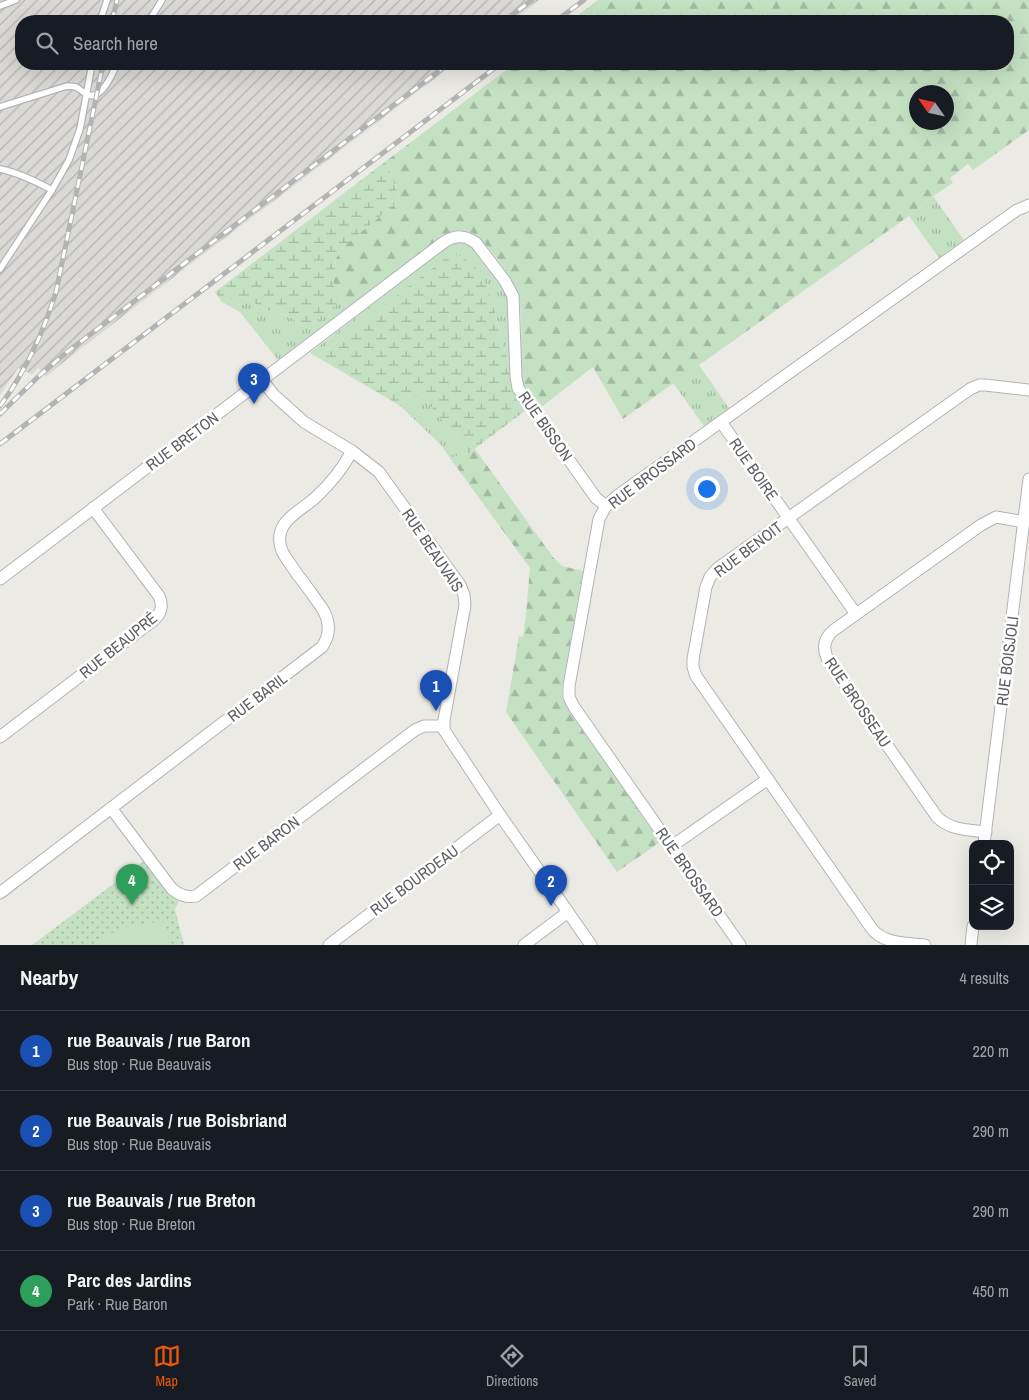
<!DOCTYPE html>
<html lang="en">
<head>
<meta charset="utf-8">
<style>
  :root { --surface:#171b24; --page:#242831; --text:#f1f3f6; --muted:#9ea1a6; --line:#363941; --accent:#ea580c }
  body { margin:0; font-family:"Archivo Narrow",sans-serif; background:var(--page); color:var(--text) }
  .controls { position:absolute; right:15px; bottom:15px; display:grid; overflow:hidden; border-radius:10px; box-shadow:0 5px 20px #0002 }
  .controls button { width:45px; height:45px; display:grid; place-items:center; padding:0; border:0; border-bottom:1px solid var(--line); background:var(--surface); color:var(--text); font:25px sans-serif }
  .compass { position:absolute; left:909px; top:85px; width:45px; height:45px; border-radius:50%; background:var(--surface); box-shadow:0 5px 20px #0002; rotate:304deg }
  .you { position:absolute; left:706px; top:488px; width:18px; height:18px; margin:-12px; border:4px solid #fff; border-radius:50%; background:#1a73e8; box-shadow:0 0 0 8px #1a73e833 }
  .badge { display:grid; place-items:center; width:32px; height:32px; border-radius:50%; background:var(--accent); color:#fff; font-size:16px; font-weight:700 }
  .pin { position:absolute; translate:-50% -41px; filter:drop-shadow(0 1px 2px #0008) }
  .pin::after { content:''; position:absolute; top:26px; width:18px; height:15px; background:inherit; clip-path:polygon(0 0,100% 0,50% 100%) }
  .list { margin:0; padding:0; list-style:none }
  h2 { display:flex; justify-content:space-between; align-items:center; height:65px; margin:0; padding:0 20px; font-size:21px }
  h2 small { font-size:16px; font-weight:400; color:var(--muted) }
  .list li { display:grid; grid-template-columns:32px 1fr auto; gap:15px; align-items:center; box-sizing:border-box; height:80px; padding:0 20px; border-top:1px solid var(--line) }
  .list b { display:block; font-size:19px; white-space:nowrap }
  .list p { margin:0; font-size:16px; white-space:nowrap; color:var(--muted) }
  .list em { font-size:16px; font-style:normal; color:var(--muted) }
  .icon { flex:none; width:28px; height:28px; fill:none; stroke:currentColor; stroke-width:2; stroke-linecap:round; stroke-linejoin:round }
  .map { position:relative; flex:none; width:1029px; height:945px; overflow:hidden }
  .search { position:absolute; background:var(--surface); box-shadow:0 5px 20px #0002; left:15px; right:15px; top:15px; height:55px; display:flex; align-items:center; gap:12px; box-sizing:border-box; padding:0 18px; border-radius:20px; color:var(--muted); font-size:19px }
  .sheet { height:385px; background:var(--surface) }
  nav { display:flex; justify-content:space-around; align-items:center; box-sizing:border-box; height:70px; border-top:1px solid var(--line); background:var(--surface); font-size:14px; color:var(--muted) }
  nav a { display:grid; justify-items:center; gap:2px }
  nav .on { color:var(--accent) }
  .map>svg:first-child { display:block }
  .industrial { fill:url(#industrial-furrows) }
  .grass { fill:url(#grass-tufts) }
  .forest { fill:url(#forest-firs); fill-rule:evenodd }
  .wetland { fill:url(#wetland-marsh) }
  .park { fill:url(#park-dots) }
  .garden { fill:#c5e1c3 }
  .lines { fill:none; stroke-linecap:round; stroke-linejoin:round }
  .lane-casing { stroke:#b1b4b7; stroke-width:8 }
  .street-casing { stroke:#b1b4b7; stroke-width:13 }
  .lane { stroke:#fff; stroke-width:5.5 }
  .street { stroke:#fff; stroke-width:11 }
  .rail-casing { stroke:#b2b3b3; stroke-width:5 }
  .rail { stroke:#fff; stroke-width:3; stroke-dasharray:9; stroke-linecap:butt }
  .labels { text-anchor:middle; stroke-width:5; stroke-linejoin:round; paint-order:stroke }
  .street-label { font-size:16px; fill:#5c5f62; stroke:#fff }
</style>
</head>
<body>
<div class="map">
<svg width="1029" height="945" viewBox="0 0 1029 945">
  <defs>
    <pattern id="industrial-furrows" width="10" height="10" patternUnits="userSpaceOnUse" patternTransform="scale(1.25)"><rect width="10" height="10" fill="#dbd9d6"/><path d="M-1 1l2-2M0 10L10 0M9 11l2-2" fill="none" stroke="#b5b3b1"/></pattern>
    <pattern id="grass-tufts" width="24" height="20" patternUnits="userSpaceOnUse" patternTransform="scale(1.25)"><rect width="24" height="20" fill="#c5e1c3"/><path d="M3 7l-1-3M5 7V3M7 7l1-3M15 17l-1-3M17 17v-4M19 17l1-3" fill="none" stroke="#a3baa2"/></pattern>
    <pattern id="forest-firs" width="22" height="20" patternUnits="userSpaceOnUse" patternTransform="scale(1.25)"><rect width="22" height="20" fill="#c5e1c3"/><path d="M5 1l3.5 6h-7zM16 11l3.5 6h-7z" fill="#a3baa2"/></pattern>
    <pattern id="wetland-marsh" width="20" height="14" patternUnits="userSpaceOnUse" patternTransform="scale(1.25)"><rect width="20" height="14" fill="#c5e1c3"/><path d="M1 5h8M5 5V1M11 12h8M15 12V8" fill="none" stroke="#a3baa2"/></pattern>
    <pattern id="park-dots" width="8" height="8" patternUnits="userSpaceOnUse" patternTransform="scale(1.25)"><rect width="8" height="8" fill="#c5e1c3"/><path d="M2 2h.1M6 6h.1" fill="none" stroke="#a3baa2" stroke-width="1.8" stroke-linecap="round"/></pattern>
  </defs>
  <rect width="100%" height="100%" fill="#eceae4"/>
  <path class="industrial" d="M0 0H539L511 21H21V64H454L188 266 56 368 46 377 38 368 32 375 24 370 18 368 0 395Z"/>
  <g class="grass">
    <path d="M933 196 964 240 939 258 909 216Z"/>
    <path d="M458 241 466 243 472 247 499 281 507 293 509 303 510 366 502 344 493 303 451 255 317 357 310 353 450 244Z"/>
    <path d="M243 296 266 310 287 315 306 328 342 300 347 308 278 360 240 312 222 302Z"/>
    <path d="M699 365 729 408 704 426 673 383Z"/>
    <path d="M419 392 469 453 450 458 441 445 399 405Z"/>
  </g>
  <g class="forest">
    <path d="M598 0H1029V130L973 170 968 164 950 178 953 183 933 196 909 216 623 419 593 367 540 408C532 399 524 391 522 379 520 371 521 363 521 356 521 337 522 316 519 298 517 283 485 239 472 233 463 229 455 230 446 234L347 308 333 285 336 258 344 246 400 200 386 161 514 64H1008V21H570ZM916 92H946V122H916Z"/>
    <path d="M475 449 553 557 562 566 583 571 562 688V697L568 709 660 842 617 872 506 712 519 636 523 637 526 615 530 568 450 458 469 453Z"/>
  </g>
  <g class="wetland">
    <path d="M386 161 400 200 344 246 336 258 333 285 342 300 306 328 287 315 266 310 243 296 222 302 215 292Z"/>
    <path d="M451 254 462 256 477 271 487 286 493 303 502 344 510 366V381L515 393 525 411 469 453 419 392 399 405 317 357Z"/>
  </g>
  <path class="park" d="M144 861 167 891 179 901 175 909 184 945H32Z"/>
  <path class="garden" d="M165 922 170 945H94C119 926 134 923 165 922Z"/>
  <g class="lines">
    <defs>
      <g id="lane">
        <path d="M0 6 16 0"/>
        <path d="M100 21 107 0"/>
        <path d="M149 21 162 0"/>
        <path d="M0 107 67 86C83 86 78 92 89 95 102 99 113 73 117 64"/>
        <path d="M0 169C19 173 35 181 52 190"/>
        <path d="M0 269 52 190 69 160 80 129 92 64"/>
      </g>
      <g id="street">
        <path d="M263 381 273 394 304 422 352 451 379 472 460 585 464 595 465 605 444 720V730L500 815 591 945"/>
        <path d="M721 422 856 614"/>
        <path d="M0 579 444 242C456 235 465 235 476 243L505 281 513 296 516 377 518 388 596 498 606 506"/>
        <path d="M0 737 155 619C162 612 163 605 159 596L93 508"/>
        <path d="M111 808 172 889C180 895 186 898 196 896L415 730 424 726H443"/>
        <path d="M986 832C969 830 950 830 937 817L828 660C822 648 824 638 834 630L981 525 996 517 1024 522"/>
        <path d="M984 844 1029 479"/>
        <path d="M672 846 768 779"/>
        <path d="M0 893 322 647C331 634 330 621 322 608 314 597 306 585 297 574 292 566 286 559 282 551 271 522 300 512 316 497 330 484 343 468 352 451"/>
        <path d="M329 945 500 815"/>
        <path d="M524 945 568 912"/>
        <path d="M740 945 574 707 569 697V686L599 519 606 506 617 496 1017 210 1029 205"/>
        <path d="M925 945C907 943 884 944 872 929L696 676 693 667V659L706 587 710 577 718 568 970 389 979 385H985L1029 390"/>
        <path d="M971 945 973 926"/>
      </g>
    </defs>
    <use href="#lane" class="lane-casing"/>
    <use href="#street" class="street-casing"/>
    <use href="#lane" class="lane"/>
    <use href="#street" class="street"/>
    <defs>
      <g id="rail">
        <path d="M112 21 117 0"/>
        <path d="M504 21 532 0"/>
        <path d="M556 21 584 0"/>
        <path d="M0 406C26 371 43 333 56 292L103 64"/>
        <path d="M0 414 40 375 67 352 448 64"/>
        <path d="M0 444 500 64"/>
      </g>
    </defs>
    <use href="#rail" class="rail-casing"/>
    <use href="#rail" class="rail"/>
  </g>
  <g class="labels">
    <g class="street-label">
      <text transform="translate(546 426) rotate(55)" y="6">RUE BISSON</text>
      <text transform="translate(182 441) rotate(-37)" y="6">RUE BRETON</text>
      <text transform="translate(754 469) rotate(55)" y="6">RUE BOIRE</text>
      <text transform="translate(652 473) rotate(-37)" y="6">RUE BROSSARD</text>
      <text transform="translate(748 549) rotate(-37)" y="6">RUE BENOIT</text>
      <text transform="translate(433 550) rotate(56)" y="6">RUE BEAUVAIS</text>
      <text transform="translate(118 645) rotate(-39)" y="6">RUE BEAUPRÉ</text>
      <text transform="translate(1007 661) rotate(-83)" y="6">RUE BOISJOLI</text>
      <text transform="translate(257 697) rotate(-37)" y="6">RUE BARIL</text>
      <text transform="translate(858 702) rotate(56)" y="6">RUE BROSSEAU</text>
      <text transform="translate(266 843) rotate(-37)" y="6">RUE BARON</text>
      <text transform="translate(690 872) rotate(55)" y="6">RUE BROSSARD</text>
      <text transform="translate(414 880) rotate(-37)" y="6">RUE BOURDEAU</text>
    </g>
  </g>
</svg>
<div class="controls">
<button><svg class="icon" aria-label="locate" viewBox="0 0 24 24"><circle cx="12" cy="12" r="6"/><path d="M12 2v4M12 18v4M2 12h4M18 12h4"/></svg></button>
<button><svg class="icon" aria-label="layers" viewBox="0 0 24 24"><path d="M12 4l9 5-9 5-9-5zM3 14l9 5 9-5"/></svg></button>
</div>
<svg class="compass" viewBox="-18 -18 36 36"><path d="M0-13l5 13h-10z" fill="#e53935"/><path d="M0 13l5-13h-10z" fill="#9ea1a6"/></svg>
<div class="you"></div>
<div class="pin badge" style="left:436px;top:711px;background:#1a4fb4">1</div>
<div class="pin badge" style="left:551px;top:906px;background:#1a4fb4">2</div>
<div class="pin badge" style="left:254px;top:404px;background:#1a4fb4">3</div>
<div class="pin badge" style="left:132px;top:905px;background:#2e9e5b">4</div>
<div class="search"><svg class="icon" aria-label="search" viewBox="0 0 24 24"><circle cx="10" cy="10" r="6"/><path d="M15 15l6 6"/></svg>Search here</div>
</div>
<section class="sheet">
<h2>Nearby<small>4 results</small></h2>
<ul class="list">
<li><span class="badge" style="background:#1a4fb4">1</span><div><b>rue Beauvais / rue Baron</b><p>Bus stop · Rue Beauvais</p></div><em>220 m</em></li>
<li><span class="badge" style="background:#1a4fb4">2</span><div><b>rue Beauvais / rue Boisbriand</b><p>Bus stop · Rue Beauvais</p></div><em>290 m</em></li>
<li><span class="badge" style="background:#1a4fb4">3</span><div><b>rue Beauvais / rue Breton</b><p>Bus stop · Rue Breton</p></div><em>290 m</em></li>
<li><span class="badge" style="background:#2e9e5b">4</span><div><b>Parc des Jardins</b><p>Park · Rue Baron</p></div><em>450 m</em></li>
</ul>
</section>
<nav>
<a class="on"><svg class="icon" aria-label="map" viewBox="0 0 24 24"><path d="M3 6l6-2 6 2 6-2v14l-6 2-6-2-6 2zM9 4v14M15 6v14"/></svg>Map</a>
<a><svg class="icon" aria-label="directions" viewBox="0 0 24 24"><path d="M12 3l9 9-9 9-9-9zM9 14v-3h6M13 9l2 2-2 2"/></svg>Directions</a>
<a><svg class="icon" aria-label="saved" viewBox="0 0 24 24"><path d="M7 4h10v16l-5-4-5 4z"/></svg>Saved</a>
</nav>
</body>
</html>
